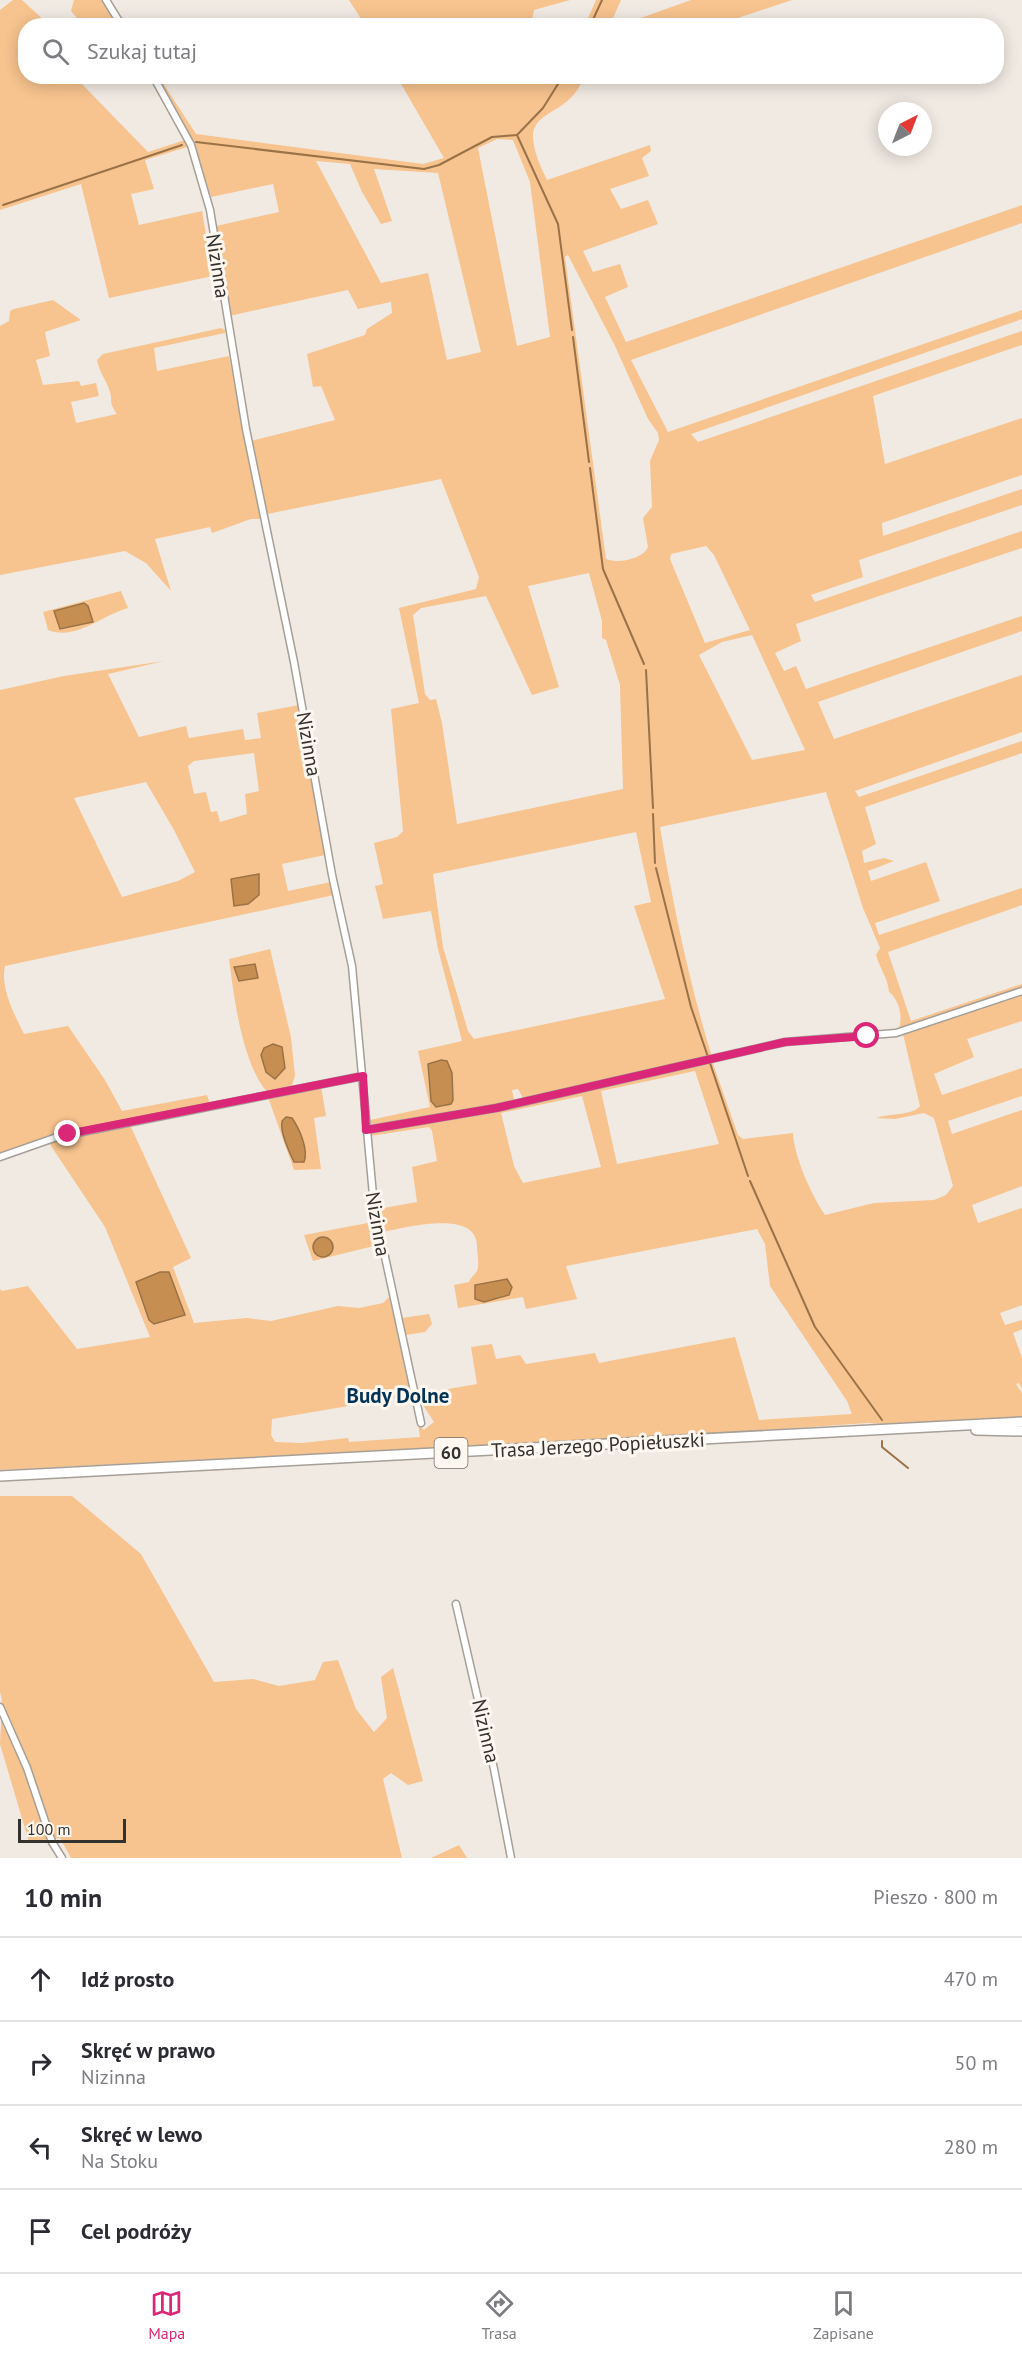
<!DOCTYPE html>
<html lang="pl">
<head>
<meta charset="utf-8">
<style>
  :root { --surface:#fff; --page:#f2f2f3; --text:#2b2b33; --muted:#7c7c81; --line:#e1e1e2; --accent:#db2777 }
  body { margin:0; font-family:"PT Sans",sans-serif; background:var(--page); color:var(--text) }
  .compass { position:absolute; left:878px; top:102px; width:54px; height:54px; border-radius:50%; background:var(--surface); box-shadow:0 3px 15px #0003; rotate:42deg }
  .scale { position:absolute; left:18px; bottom:15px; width:108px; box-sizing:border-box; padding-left:6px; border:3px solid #34322f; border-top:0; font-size:16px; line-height:21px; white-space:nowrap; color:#34322f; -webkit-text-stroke:4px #fef7f0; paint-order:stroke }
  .stop { position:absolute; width:18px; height:18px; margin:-14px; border:4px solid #db2777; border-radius:50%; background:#fff }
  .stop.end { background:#db2777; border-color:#fff; box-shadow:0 2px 6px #0008 }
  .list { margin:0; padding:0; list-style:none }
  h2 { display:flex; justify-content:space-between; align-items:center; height:78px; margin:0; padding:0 24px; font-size:26px }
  h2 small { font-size:20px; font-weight:400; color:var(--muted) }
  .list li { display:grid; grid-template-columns:39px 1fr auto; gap:18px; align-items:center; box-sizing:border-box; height:84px; padding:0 24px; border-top:2px solid var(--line) }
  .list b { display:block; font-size:22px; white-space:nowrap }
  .list p { margin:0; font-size:20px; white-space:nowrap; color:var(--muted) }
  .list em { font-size:20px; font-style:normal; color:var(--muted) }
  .icon { flex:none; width:33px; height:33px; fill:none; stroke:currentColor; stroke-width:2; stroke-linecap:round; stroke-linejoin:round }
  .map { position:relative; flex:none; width:1022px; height:1858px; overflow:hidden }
  .search { position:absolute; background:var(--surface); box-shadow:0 3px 15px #0003; left:18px; right:18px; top:18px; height:66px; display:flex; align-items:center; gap:15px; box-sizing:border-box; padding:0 21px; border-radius:24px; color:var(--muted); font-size:22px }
  .sheet { height:414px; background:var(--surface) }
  nav { display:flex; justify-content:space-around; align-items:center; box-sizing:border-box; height:84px; border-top:2px solid var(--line); background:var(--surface); font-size:16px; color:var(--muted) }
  nav a { display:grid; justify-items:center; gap:3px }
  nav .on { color:var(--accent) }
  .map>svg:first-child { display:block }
  .green { fill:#f7c38e; fill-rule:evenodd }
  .water { fill:#c68e51; stroke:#9a7247; stroke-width:1.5 }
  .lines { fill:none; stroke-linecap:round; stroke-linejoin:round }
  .stream { stroke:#9a7247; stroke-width:2 }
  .minor-casing { stroke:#a59f98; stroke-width:9 }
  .primary-casing { stroke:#a59f98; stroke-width:12 }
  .minor { stroke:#fff; stroke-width:6 }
  .primary { stroke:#fff; stroke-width:9 }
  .route { stroke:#db2777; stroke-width:8 }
  .labels { text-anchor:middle; stroke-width:6; stroke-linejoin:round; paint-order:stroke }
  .shield { fill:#fef7f0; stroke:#716d69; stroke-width:1.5 }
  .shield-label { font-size:18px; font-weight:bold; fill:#34322f }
  .street-label { font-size:20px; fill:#34322f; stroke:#fef7f0 }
  .neighbourhood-label { font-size:21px; font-weight:bold; fill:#023357; stroke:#fef7f0 }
</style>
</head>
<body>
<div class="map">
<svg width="1022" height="1858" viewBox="0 0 1022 1858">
  <rect width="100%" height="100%" fill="#f1eae3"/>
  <g class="green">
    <path d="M13 0H22L49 25 26 26V76L75 77 148 152 185 140 187 147 145 160 154 189 131 194 139 225 202 211 213 276 109 298 81 184 0 210V10Z"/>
    <path d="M74 0H103L119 25H83L71 11Z"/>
    <path d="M349 0H570L534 10 531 26 365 25Z"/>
    <path d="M596 0H621L610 25 624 24 691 0H792L717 25H585Z"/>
    <path d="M157 77H159L196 134 423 164 444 158 397 77H584C564 129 507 99 547 180L650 145 651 151 642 158 649 176 610 189 621 209 648 200 658 224 583 251 593 272 620 264 628 287 605 297 626 342 1022 205V223L631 360 668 432 1022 310V319L691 434 698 442 1022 331V345L873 396 885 464 1022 418V475L882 523 883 536 1022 489V505L859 560 863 577 811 595 815 602 1022 531V548L796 624 801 641 775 653 784 671 796 666 806 689 1022 616V631L818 702 834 739 1022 675V732L855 791 859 797 1022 741V753L865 807 876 844 862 851 864 863 884 858 894 861 868 871 871 881 926 862 940 901 875 923 879 935 1022 888V905L888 952 911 1021 1022 984V989L898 1030C904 1019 899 999 889 992 888 978 880 969 876 955L880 948 863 908 826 792 660 827C673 905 689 982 712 1057L523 1098 518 1089 512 1090 514 1099 511 1102 381 1125 371 1124 370 1120 430 1107 418 1051 462 1041 438 949 431 911 383 919 375 886 383 884 374 843 397 837 403 831 391 709 419 703 399 608 476 589 479 577 441 479 267 514 251 441 335 420 321 386 313 387 307 354 365 335 367 329 392 313 391 302 358 309 348 290 229 316 216 226 279 212 273 184 211 197 195 146ZM497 139 513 140 530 182 550 337 517 346 478 148ZM316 161 350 164 362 192 381 224 392 221 374 169 438 173 481 352 447 360 428 273 381 283ZM568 255 615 346 648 419 658 433 659 440 650 461 652 507 643 518 648 547C643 559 618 564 606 559L565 257ZM706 546 714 555 750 630 705 643 670 559 671 554ZM589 573 602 621V638L606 640 620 685 623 789 457 824 442 723 436 699 430 700 425 694 413 615 421 608 486 596 532 695 559 687 528 586ZM752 635 805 750 752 760 699 655 722 642ZM636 832 651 902 634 906 665 999 474 1039 468 1031 443 947 433 874Z"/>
    <path d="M53 300 81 320 45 332 50 356 36 360 43 385 79 381 81 386 96 383 99 396 71 402 76 423 117 414C108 401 113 403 110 392 107 381 99 372 97 360L103 354 221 328 225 330V333L154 348 157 371 229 356 261 519H251L212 533 210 527 155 539 171 591 146 563 125 551 0 575V326L9 321 10 311 14 309Z"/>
    <path d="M121 591 128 608C102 615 76 641 48 630L43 612Z"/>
    <path d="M164 661 108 674 139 737 186 726 189 738 243 729 245 740 261 738 257 713 299 705 325 855 282 864 288 891 331 882 334 895 5 966C0 987 14 1014 24 1034L68 1026 105 1080 122 1111 207 1095 210 1104 56 1135 0 1154V690L64 676ZM254 753 259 791 245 794 247 814 220 822 217 811 211 812 206 792 194 794 188 766 194 761ZM146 782 174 830 195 872 178 881 122 897 74 798Z"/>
    <path d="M270 949 291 1037 295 1076 291 1088 267 1092C242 1063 234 997 229 959Z"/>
    <path d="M1022 995V1021L967 1039 974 1057 934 1074 942 1095 1022 1068V1096L948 1121 952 1134 1022 1110V1186L972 1205 978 1223 1022 1208V1305L1000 1313 1005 1325 1022 1320V1329L1013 1333 1022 1358V1389L1019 1383 1016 1384 1022 1393V1419L900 1425 868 1423 690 1435 0 1470V1289L2 1291 28 1286 77 1349 150 1337 105 1227 49 1143 130 1125 191 1258 173 1267 194 1323 247 1318 271 1321 338 1306 359 1308 383 1303 389 1297 413 1395 272 1419 271 1435 275 1442 302 1443 348 1438 349 1442 420 1437 418 1424 424 1430 434 1422 421 1402 419 1394 477 1384 471 1347 492 1344 496 1359 520 1355 526 1364 595 1353 599 1363 735 1337 759 1420 852 1414 847 1401 770 1286 765 1244 757 1229 566 1266 577 1299 526 1309 523 1297 458 1308 454 1285 469 1282C471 1277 474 1275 477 1271 480 1264 477 1254 477 1247 478 1208 404 1228 383 1232L378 1209 417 1202 412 1167 437 1161 432 1131 429 1127 370 1136 376 1131 712 1061 738 1135 743 1139 793 1133C794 1157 812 1196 825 1215L874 1203 934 1200 946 1195 953 1186 934 1118 924 1113 895 1119 876 1118C889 1113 912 1116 920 1106L903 1034ZM695 1071 719 1144 617 1164 601 1091ZM582 1096 601 1167 523 1183 514 1166 501 1113Z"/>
    <path d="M321 1086 326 1116 314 1118 321 1169 294 1170 268 1097Z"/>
    <path d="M373 1222 378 1245 313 1261 304 1235Z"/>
    <path d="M429 1314 432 1324 425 1332 406 1335 402 1318Z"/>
    <path d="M0 1496H72L141 1554 214 1682 253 1679 279 1686 315 1680 323 1662 338 1660 356 1709 374 1732 387 1718 381 1677 393 1668 423 1781 408 1785 391 1773 383 1779 402 1858H71L60 1838 29 1842 0 1744 2 1700 0 1692Z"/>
    <path d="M459 1845 467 1858H431Z"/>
  </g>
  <g class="water">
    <path d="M84 603 88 606 93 622 60 629 54 611Z"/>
    <path d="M259 874V895L248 904 234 906 231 879Z"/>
    <path d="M255 964 258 978 239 981 234 967Z"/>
    <path d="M273 1044 282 1047 285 1068 275 1079 266 1072 261 1055 264 1048Z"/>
    <path d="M441 1060 447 1061 452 1073 453 1100 451 1104 436 1107 431 1101 428 1064Z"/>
    <path d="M286 1117 292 1118C299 1128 309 1150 304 1162H294C289 1151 280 1133 282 1121Z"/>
    <circle cx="323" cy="1247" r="10"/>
    <path d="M160 1272H169L185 1315 154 1324 149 1320 136 1282Z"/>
    <path d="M507 1279 512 1287 509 1295 484 1302 475 1299V1285Z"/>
  </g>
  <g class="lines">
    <g class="stream">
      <path d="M590 26 602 0"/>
      <path d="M563 76 543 108 517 135 558 224 572 330"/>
      <path d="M196 142 424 169 439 165 492 137 517 135"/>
      <path d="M3 205 182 145"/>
      <path d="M573 337 589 462"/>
      <path d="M590 468 603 569 644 664"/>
      <path d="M646 670 653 808"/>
      <path d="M653 814 655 863"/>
      <path d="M656 868 691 1007 708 1057"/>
      <path d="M710 1063 748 1176"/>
      <path d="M750 1181 815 1327 882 1420"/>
      <path d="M882 1441V1447L908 1468"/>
    </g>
    <defs>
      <g id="minor">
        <path d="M106 0 122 26"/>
        <path d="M153 76 191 145 210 210 246 429 294 662 332 875 352 966 374 1206 421 1423"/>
        <path d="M366 1130 496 1108 785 1042 896 1033 1022 991"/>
        <path d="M0 1157 57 1137 363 1076"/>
        <path d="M456 1604 494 1769 511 1858"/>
        <path d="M0 1707 27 1768 52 1842 62 1858"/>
      </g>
      <g id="primary">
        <path d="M976 1430 1022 1431"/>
        <path d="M0 1476 1022 1422"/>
      </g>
    </defs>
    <use href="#minor" class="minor-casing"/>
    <use href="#primary" class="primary-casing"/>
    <use href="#minor" class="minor"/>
    <use href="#primary" class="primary"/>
  </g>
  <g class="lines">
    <path class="route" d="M68 1134 363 1076 366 1130 496 1108 785 1042 867 1036"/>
  </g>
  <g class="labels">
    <rect class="shield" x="434.5" y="1438" width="33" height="30" rx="4.5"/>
    <g class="shield-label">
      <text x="451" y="1459">60</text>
    </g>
    <g class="street-label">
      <text transform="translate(218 266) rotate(81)" y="7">Nizinna</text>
      <text transform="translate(309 744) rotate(80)" y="7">Nizinna</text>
      <text transform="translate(378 1224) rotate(80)" y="7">Nizinna</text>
      <text transform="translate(598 1445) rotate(-3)" y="7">Trasa Jerzego Popiełuszki</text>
      <text transform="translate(486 1731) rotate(77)" y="7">Nizinna</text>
    </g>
    <g class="neighbourhood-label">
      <text x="398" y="1403">Budy Dolne</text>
    </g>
  </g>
</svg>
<svg class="compass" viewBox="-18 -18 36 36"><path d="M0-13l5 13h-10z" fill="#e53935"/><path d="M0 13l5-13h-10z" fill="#7c7c81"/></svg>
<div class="scale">100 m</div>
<div class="stop" style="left:867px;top:1036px"></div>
<div class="stop end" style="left:68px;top:1134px"></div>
<div class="search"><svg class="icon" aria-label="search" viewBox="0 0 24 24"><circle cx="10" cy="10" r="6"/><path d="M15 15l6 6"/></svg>Szukaj tutaj</div>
</div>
<section class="sheet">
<h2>10 min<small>Pieszo · 800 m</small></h2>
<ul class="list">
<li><svg class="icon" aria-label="ahead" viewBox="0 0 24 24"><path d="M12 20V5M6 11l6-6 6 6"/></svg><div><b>Idź prosto</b></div><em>470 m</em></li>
<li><svg class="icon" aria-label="right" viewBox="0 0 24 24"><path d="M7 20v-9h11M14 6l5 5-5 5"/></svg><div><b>Skręć w prawo</b><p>Nizinna</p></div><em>50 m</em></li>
<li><svg class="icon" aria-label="left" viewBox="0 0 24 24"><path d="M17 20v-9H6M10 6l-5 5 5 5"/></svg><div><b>Skręć w lewo</b><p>Na Stoku</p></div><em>280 m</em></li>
<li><svg class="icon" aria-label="arrive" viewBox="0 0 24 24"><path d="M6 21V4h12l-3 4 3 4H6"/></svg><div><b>Cel podróży</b></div></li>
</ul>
</section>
<nav>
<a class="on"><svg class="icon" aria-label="map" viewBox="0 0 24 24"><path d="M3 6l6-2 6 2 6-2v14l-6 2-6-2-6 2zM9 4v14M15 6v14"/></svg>Mapa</a>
<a><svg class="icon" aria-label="directions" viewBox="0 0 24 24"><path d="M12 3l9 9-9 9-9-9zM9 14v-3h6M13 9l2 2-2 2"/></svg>Trasa</a>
<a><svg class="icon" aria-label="saved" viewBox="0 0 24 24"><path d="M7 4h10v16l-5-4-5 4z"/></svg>Zapisane</a>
</nav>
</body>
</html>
